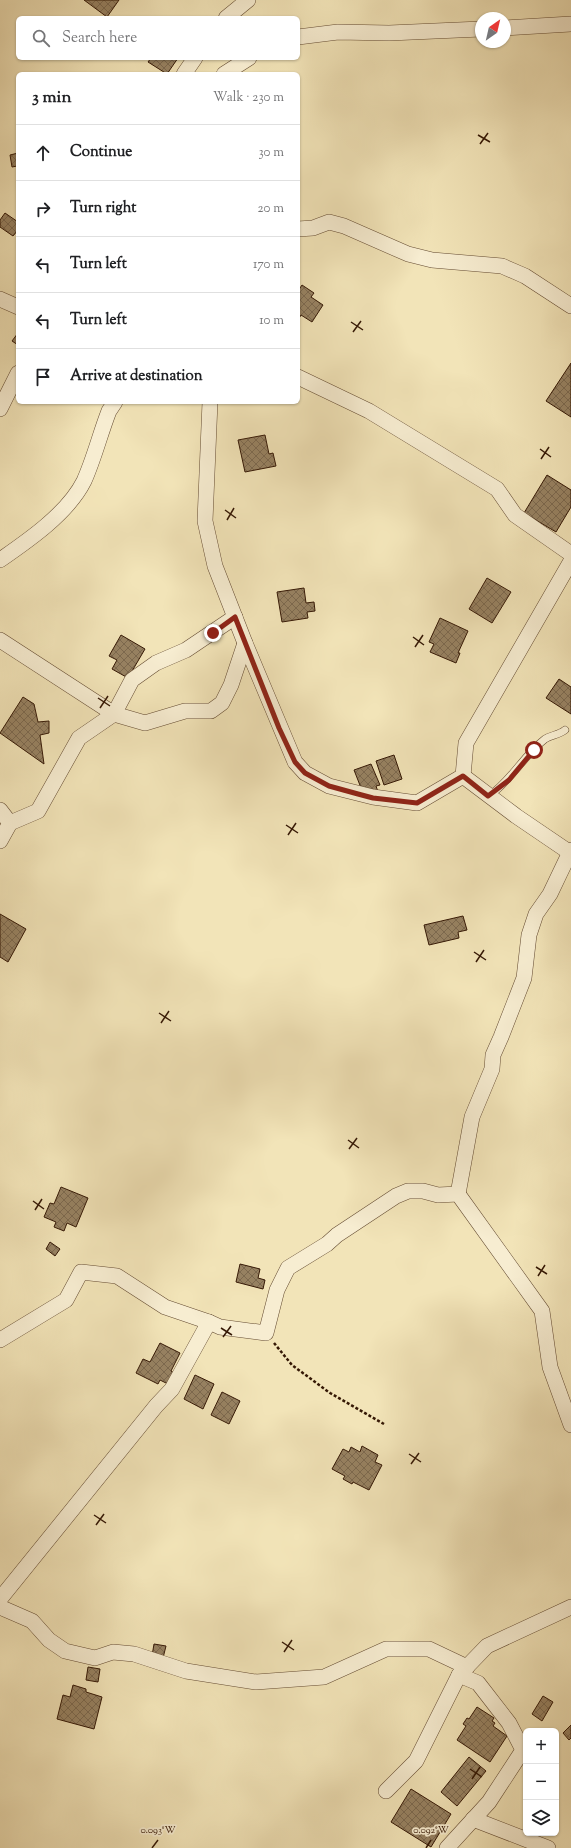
<!DOCTYPE html>
<html lang="en">
<head>
<meta charset="utf-8">
<style>
  :root { --surface:#fff; --page:#f6f6f6; --text:#202124; --muted:#757577; --line:#e0e0e0 }
  body { margin:0; font-family:"Sorts Mill Goudy",serif; background:var(--page); color:var(--text) }
  .controls { position:absolute; right:12px; bottom:12px; display:grid; overflow:hidden; border-radius:6px; box-shadow:0 1px 3px #0004 }
  .controls button { width:36px; height:36px; display:grid; place-items:center; padding:0; border:0; border-bottom:1px solid var(--line); background:var(--surface); color:var(--text); font:20px sans-serif }
  .compass { position:absolute; left:475px; top:12px; width:36px; height:36px; border-radius:50%; background:var(--surface); box-shadow:0 1px 3px #0004; rotate:34deg }
  .stop { position:absolute; width:12px; height:12px; margin:-9px; border:3px solid #8f2418; border-radius:50%; background:#fff }
  .stop.end { background:#8f2418; border-color:#fff; box-shadow:0 1px 4px #0008 }
  .list { margin:0; padding:0; list-style:none }
  h2 { display:flex; justify-content:space-between; align-items:center; height:52px; margin:0; padding:0 16px; font-size:17px }
  h2 small { font-size:13px; font-weight:400; color:var(--muted) }
  .list li { display:grid; grid-template-columns:26px 1fr auto; gap:12px; align-items:center; box-sizing:border-box; height:56px; padding:0 16px; border-top:1px solid var(--line) }
  .list b { display:block; font-size:15px; white-space:nowrap }
  .list em { font-size:13px; font-style:normal; color:var(--muted) }
  .icon { flex:none; width:22px; height:22px; fill:none; stroke:currentColor; stroke-width:2; stroke-linecap:round; stroke-linejoin:round }
  .map { position:relative; flex:none; width:571px; height:1848px; overflow:hidden }
  .search { position:absolute; background:var(--surface); box-shadow:0 1px 3px #0004; left:16px; top:16px; width:284px; height:44px; display:flex; align-items:center; gap:10px; box-sizing:border-box; padding:0 14px; border-radius:6px; color:var(--muted); font-size:15px }
  .panel { position:absolute; background:var(--surface); box-shadow:0 1px 3px #0004; left:16px; top:72px; width:284px; height:332px; border-radius:6px }
  .map>svg:first-child { display:block }
  .building { fill:url(#building-cross-hatch); stroke:#351805 }
  .lines { fill:none; stroke-linecap:round; stroke-linejoin:round }
  .service-casing { stroke:#644b32; stroke-width:8 }
  .minor-casing { stroke:#644b32; stroke-width:16 }
  .path { stroke:#351805; stroke-width:2.5; stroke-dasharray:3 2; stroke-linecap:butt }
  .service { stroke:#f7edd1; stroke-width:7 }
  .minor { stroke:#f7edd1; stroke-width:15 }
  .route { stroke:#8f2418; stroke-width:5 }
  .ticks { fill:none; stroke:#351805; stroke-width:1.5 }
  .ticks-label { font-size:10px; text-anchor:middle; fill:#351805; stroke:#f7edd1; stroke-width:3.5; stroke-linejoin:round; paint-order:stroke }
</style>
</head>
<body>
<div class="map">
<svg width="571" height="1848" viewBox="0 0 571 1848">
  <defs>
    <pattern id="building-cross-hatch" width="8" height="8" patternUnits="userSpaceOnUse"><rect width="8" height="8" fill="#978262"/><path d="M0 0l8 8M0 8l8-8" fill="none" stroke="#7c694f"/></pattern>
  </defs>
  <rect width="100%" height="100%" fill="#f2e4b8"/>
  <filter id="stains"><feTurbulence type="fractalNoise" baseFrequency=".005" numOctaves="4"/><feColorMatrix values="0 0 0 0 .2 0 0 0 0 .09 0 0 0 0 .02 0 0 0 .5 -.17"/></filter>
  <radialGradient id="worn" r=".72"><stop offset=".6" stop-color="#630" stop-opacity="0"/><stop offset="1" stop-color="#630" stop-opacity=".3"/></radialGradient>
  <g class="building">
    <path d="M84 0H119L107 17Z"/>
    <path d="M151 58H178L167 74 148 62Z"/>
    <path d="M18 153V168L17 166 12 167 10 155Z"/>
    <path d="M5 213 18 222V230L13 236 0 227V220Z"/>
    <path d="M302 285 314 293 311 297 323 305 312 322 301 315 298 320V291Z"/>
    <path d="M18 333V345L12 341Z"/>
    <path d="M571 363V417L546 401Z"/>
    <path d="M265 435 269 454 273 453 276 466 245 472 238 440Z"/>
    <path d="M547 475 571 490V507L556 532 524 513Z"/>
    <path d="M487 578 511 592 492 623 469 609Z"/>
    <path d="M304 588 306 603 314 602 315 611 307 612 308 618 282 622 277 592Z"/>
    <path d="M440 618 468 631 458 653H460L456 663 430 652 434 644 429 642Z"/>
    <path d="M121 635 145 649 128 678 112 669 117 660 109 656Z"/>
    <path d="M559 679 571 687V714L546 698Z"/>
    <path d="M23 697 34 704 38 722 49 721V733L40 735 44 764 0 733Z"/>
    <path d="M394 755 402 779 384 785 376 761Z"/>
    <path d="M371 764 380 785 376 786 378 792 363 793 354 770Z"/>
    <path d="M0 914 26 929 8 962 0 957Z"/>
    <path d="M463 916 467 930 458 932 459 938 429 945 424 925Z"/>
    <path d="M61 1187 88 1198 76 1227 67 1223 64 1231 54 1227 56 1222 44 1217 50 1203 54 1204Z"/>
    <path d="M50 1242 60 1249 55 1256 46 1249Z"/>
    <path d="M240 1264 260 1269 258 1278 265 1280 263 1289 236 1282Z"/>
    <path d="M160 1343 180 1353 171 1371 174 1373 168 1384 160 1380 158 1384 136 1373 143 1359 150 1362Z"/>
    <path d="M195 1375 214 1384 203 1409 184 1399Z"/>
    <path d="M222 1392 240 1401 229 1424 211 1415Z"/>
    <path d="M362 1446 378 1455 375 1462 382 1465 369 1490 353 1482 352 1484 343 1479 345 1476 332 1469 343 1449 349 1452 351 1447 360 1452Z"/>
    <path d="M154 1644 166 1646 163 1658 152 1656Z"/>
    <path d="M88 1667 100 1669 98 1682 86 1680Z"/>
    <path d="M73 1685 86 1689V1692L102 1697 94 1729 57 1719 63 1695 70 1697Z"/>
    <path d="M543 1696 553 1702 542 1721 532 1714Z"/>
    <path d="M477 1707 494 1718 492 1721 495 1723 493 1726 507 1736 490 1762 457 1740 466 1726 463 1724 467 1718 469 1719Z"/>
    <path d="M571 1725V1738L569 1740 563 1733Z"/>
    <path d="M469 1757 486 1771 457 1806 441 1792Z"/>
    <path d="M411 1789 451 1814 431 1847 391 1822Z"/>
  </g>
  <g class="lines">
    <defs>
      <path id="service" d="M489 796C512 780 523 756 545 739 551 735 559 735 565 730"/>
      <g id="minor">
        <path d="M226 18 248 0"/>
        <path d="M505 28 571 24"/>
        <path d="M298 37 338 32 389 33 481 29"/>
        <path d="M184 74 195 58"/>
        <path d="M224 74 249 58"/>
        <path d="M298 229 313 228 329 222 344 226 408 254 432 260 502 266 525 276 571 306"/>
        <path d="M0 299 18 307"/>
        <path d="M298 377 369 411 497 489 515 515 571 554"/>
        <path d="M210 402 205 521 215 566 245 643 295 762 305 773 329 786 373 797 417 803 463 776 516 816 569 852"/>
        <path d="M0 409 18 373"/>
        <path d="M0 560C29 540 68 513 84 481 94 459 100 434 109 411L115 402"/>
        <path d="M0 640 114 714 145 723 185 711H211L222 703 231 685 245 643"/>
        <path d="M463 776 466 743 571 561"/>
        <path d="M0 810 10 823"/>
        <path d="M0 841 10 823 38 811 79 738 114 714 132 680 156 663 186 650 235 617"/>
        <path d="M458 1194 472 1117 492 1069 493 1055 501 1037 524 978 529 935 536 914 550 894 571 850"/>
        <path d="M0 1340 66 1300 81 1272 117 1276 165 1307 209 1322"/>
        <path d="M0 1599 156 1406 172 1389 209 1322 220 1327 266 1333 277 1290 288 1268 327 1244 337 1235 396 1196 408 1191H423L438 1195 458 1194 542 1311 550 1367 571 1425"/>
        <path d="M0 1607 32 1621 49 1640 65 1651 95 1658 113 1652 134 1654 186 1671 256 1682 324 1677 386 1649H429L467 1667"/>
        <path d="M386 1791 416 1761 459 1675 487 1646 571 1607"/>
        <path d="M473 1819 548 1848"/>
        <path d="M447 1848 489 1802 523 1750 509 1723 478 1683 459 1675"/>
      </g>
    </defs>
    <use href="#service" class="service-casing"/>
    <use href="#minor" class="minor-casing"/>
    <path class="path" d="M274 1343 292 1365 330 1393 384 1424"/>
    <use href="#service" class="service"/>
    <use href="#minor" class="minor"/>
  </g>
  <g class="lines">
    <path class="route" d="M213 633 235 617 279 728 295 762 305 773 329 786 358 794 373 798 417 803 463 776 488 796 509 780 534 750"/>
  </g>
  <path class="ticks" d="M478 135 490 142M480 144 488 133M351 322 363 330M353 332 361 321M540 449 551 457M541 459 549 447M225 510 236 518M227 520 234 508M413 637 424 645M415 647 423 635M98 698 110 706M100 708 108 696M286 825 298 833M288 835 296 823M474 952 486 960M476 962 484 950M159 1013 171 1021M161 1023 169 1011M348 1140 359 1148M349 1149 357 1138M33 1201 44 1209M35 1210 42 1199M536 1267 547 1274M538 1276 545 1265M221 1328 232 1335M223 1337 231 1326M409 1454 421 1462M411 1464 419 1453M94 1515 106 1523M96 1525 104 1514M282 1642 294 1650M284 1652 292 1640M470 1769 482 1777M472 1779 480 1767M152 1848 158 1840M426 1848 431 1840"/>
  <g class="ticks-label">
    <text x="158" y="1833">0.093°W</text>
    <text x="431" y="1833">0.092°W</text>
  </g>
  <rect width="100%" height="100%" filter="url(#stains)"/>
  <rect width="100%" height="100%" fill="url(#worn)"/>
</svg>
<div class="controls">
<button>+</button>
<button>−</button>
<button><svg class="icon" aria-label="layers" viewBox="0 0 24 24"><path d="M12 4l9 5-9 5-9-5zM3 14l9 5 9-5"/></svg></button>
</div>
<svg class="compass" viewBox="-18 -18 36 36"><path d="M0-13l5 13h-10z" fill="#e53935"/><path d="M0 13l5-13h-10z" fill="#757577"/></svg>
<div class="stop" style="left:534px;top:750px"></div>
<div class="stop end" style="left:213px;top:633px"></div>
<div class="search"><svg class="icon" aria-label="search" viewBox="0 0 24 24"><circle cx="10" cy="10" r="6"/><path d="M15 15l6 6"/></svg>Search here</div>
<section class="panel">
<h2>3 min<small>Walk · 230 m</small></h2>
<ul class="list">
<li><svg class="icon" aria-label="ahead" viewBox="0 0 24 24"><path d="M12 20V5M6 11l6-6 6 6"/></svg><div><b>Continue</b></div><em>30 m</em></li>
<li><svg class="icon" aria-label="right" viewBox="0 0 24 24"><path d="M7 20v-9h11M14 6l5 5-5 5"/></svg><div><b>Turn right</b></div><em>20 m</em></li>
<li><svg class="icon" aria-label="left" viewBox="0 0 24 24"><path d="M17 20v-9H6M10 6l-5 5 5 5"/></svg><div><b>Turn left</b></div><em>170 m</em></li>
<li><svg class="icon" aria-label="left" viewBox="0 0 24 24"><path d="M17 20v-9H6M10 6l-5 5 5 5"/></svg><div><b>Turn left</b></div><em>10 m</em></li>
<li><svg class="icon" aria-label="arrive" viewBox="0 0 24 24"><path d="M6 21V4h12l-3 4 3 4H6"/></svg><div><b>Arrive at destination</b></div></li>
</ul>
</section>
</div>
</body>
</html>
